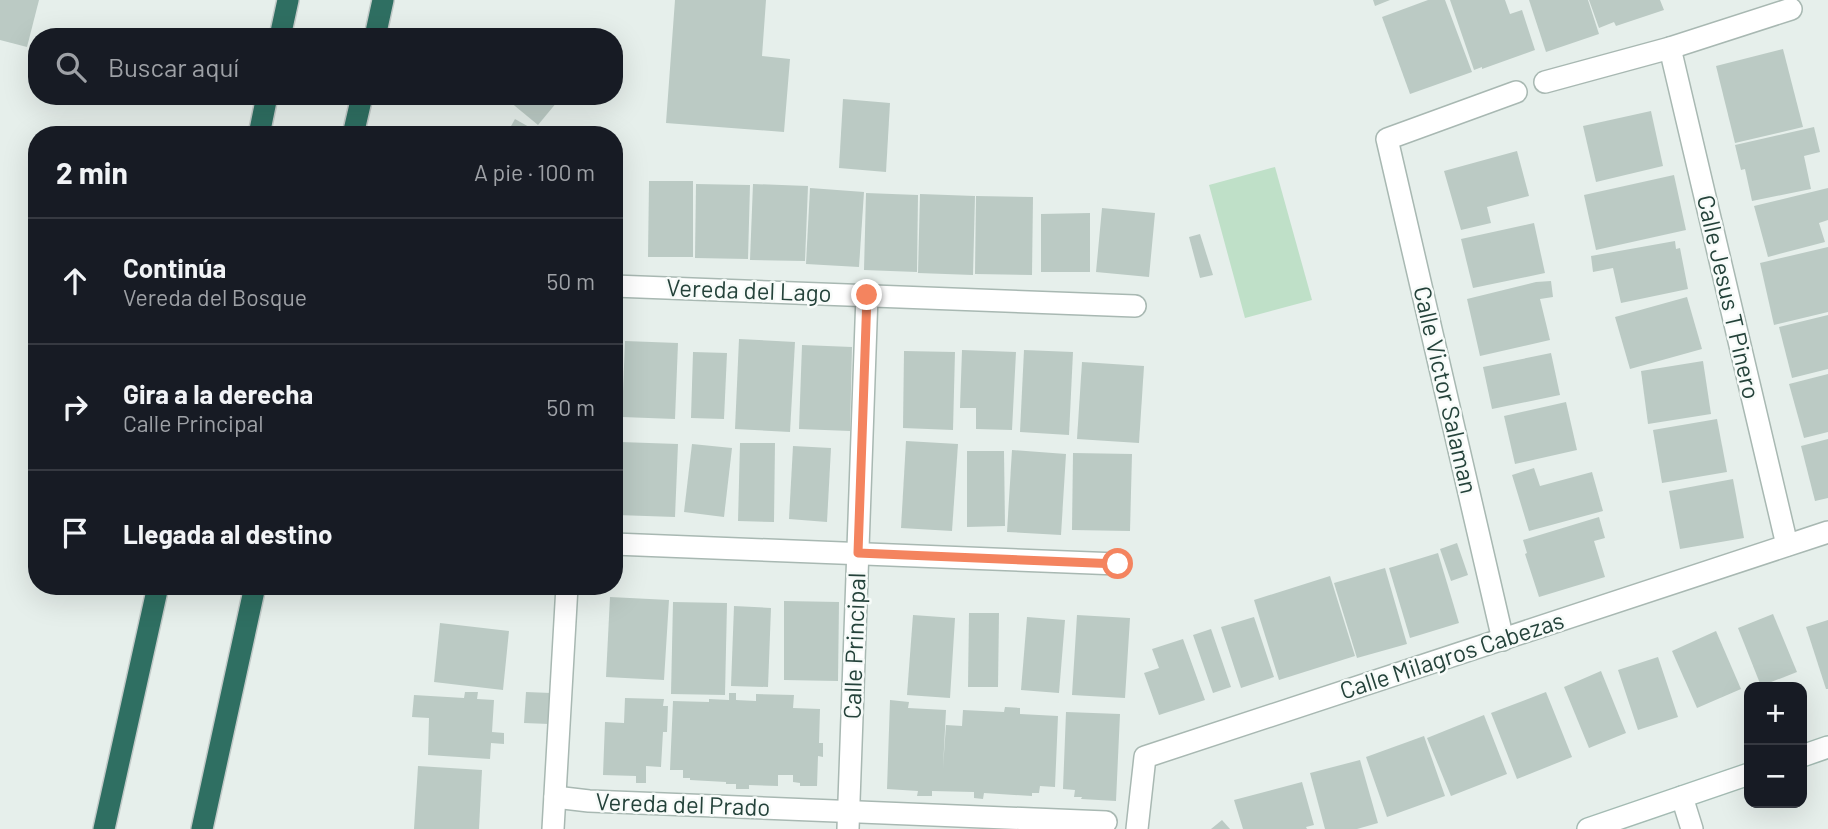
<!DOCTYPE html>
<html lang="es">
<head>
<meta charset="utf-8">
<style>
  :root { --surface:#171b24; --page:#242831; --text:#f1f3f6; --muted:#9ea1a6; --line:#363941 }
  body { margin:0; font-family:Barlow,sans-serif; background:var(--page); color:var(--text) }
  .controls { position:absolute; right:21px; bottom:21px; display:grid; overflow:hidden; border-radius:14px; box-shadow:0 7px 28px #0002 }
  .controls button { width:63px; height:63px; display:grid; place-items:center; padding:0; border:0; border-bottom:2px solid var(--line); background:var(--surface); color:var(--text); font:35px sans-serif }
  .stop { position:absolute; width:21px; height:21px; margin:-16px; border:5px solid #f4845f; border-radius:50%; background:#fff }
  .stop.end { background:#f4845f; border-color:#fff; box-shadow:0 2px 7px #0008 }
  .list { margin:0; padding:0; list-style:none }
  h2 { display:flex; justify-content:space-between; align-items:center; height:91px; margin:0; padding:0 28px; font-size:30px }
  h2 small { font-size:23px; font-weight:400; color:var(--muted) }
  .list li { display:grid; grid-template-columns:46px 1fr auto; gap:21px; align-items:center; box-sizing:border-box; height:126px; padding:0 28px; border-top:2px solid var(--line) }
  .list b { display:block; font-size:26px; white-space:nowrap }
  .list p { margin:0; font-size:23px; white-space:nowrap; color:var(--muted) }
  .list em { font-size:23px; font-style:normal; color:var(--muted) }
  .icon { flex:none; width:38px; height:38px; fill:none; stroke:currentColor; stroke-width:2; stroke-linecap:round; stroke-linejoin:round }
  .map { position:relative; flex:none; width:1828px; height:829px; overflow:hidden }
  .search { position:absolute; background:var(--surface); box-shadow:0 7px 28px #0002; left:28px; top:28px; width:595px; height:77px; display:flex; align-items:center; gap:18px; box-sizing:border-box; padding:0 24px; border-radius:28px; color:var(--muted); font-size:26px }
  .panel { position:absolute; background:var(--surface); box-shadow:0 7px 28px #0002; left:28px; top:126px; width:595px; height:469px; border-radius:28px }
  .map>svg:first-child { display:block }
  .green { fill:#bfe0c8 }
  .building { fill:#bbcac4 }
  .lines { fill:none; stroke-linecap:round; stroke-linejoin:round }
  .street-casing { stroke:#a8b8b2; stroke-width:24 }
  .secondary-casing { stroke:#a4bbb3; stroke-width:24 }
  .highway-casing { stroke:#c2cac8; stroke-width:24 }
  .street { stroke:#fff; stroke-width:21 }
  .secondary { stroke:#fff; stroke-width:21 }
  .highway { stroke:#2f6f62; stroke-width:21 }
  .route { stroke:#f4845f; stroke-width:9 }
  .labels { text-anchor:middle; stroke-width:5; stroke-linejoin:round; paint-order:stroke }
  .street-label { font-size:24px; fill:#24423a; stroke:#f7fbf9 }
</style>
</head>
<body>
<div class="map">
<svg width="1828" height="829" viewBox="0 0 1828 829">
  <rect width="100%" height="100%" fill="#e6efeb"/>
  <path class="green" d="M1275 167 1312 300 1245 318 1209 185Z"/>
  <g class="building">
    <path d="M0 0H39L27 47 0 40Z"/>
    <path d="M675 0H766L762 56 790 59 784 132 666 123Z"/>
    <path d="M1373 0H1390L1375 6Z"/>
    <path d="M1428 0H1445L1472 72 1410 94 1382 17Z"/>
    <path d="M1450 0H1505L1510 14 1522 10 1535 50 1482 69V67L1474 70Z"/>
    <path d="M1529 0H1588L1599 34 1546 52Z"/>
    <path d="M1589 0H1660L1664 10 1616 26 1614 22 1599 28Z"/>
    <path d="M1783 49 1803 127 1735 143 1716 66Z"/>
    <path d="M503 96H562L538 125Z"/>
    <path d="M843 99 890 103 886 172 839 168Z"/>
    <path d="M1651 111 1663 166 1596 182 1583 126Z"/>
    <path d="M515 119 543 135H506Z"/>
    <path d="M1814 127 1820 152 1804 156 1811 189 1752 201 1745 169 1741 170 1735 145Z"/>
    <path d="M1517 151 1529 196 1487 207 1491 223 1461 230 1444 171Z"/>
    <path d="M1674 175 1686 230 1596 250 1584 195Z"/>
    <path d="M649 181H693V257H648Z"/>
    <path d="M696 184 750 185 748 259 695 258Z"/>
    <path d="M753 184 808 186 805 261 750 260Z"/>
    <path d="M810 188 864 192 859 267 806 264Z"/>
    <path d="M1828 188V220L1819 223 1825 242 1768 257 1754 206Z"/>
    <path d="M866 193 918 195 917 272 864 270Z"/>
    <path d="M920 194 975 196 973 275 918 273Z"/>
    <path d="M976 196 1033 197 1032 275 975 274Z"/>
    <path d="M1102 208 1155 213 1149 277 1096 272Z"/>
    <path d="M1090 213V272H1041V214Z"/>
    <path d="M1534 223 1545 273 1473 288 1461 239Z"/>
    <path d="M1200 234 1213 275 1200 278 1189 237Z"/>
    <path d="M1675 241 1676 249 1680 248 1688 289 1621 303 1613 268 1593 272 1591 256Z"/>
    <path d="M1828 247V312L1774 325 1760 263Z"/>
    <path d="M1551 281 1553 297 1540 299 1550 340 1480 356 1467 299 1536 282Z"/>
    <path d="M1687 297 1702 349 1630 369 1615 317Z"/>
    <path d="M1828 315V369L1792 378 1779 327Z"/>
    <path d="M739 339 795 342 790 432 735 429Z"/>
    <path d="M625 341 678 343 675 419 622 417Z"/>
    <path d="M802 345 852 347 850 431 799 429Z"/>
    <path d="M962 350 1016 352 1012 430 976 429V408H960Z"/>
    <path d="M1024 350 1073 352 1069 435 1020 432Z"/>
    <path d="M904 351 955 352 953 430 903 428Z"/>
    <path d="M693 352 727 353 724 419 691 418Z"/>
    <path d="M1551 353 1560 395 1492 409 1483 367Z"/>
    <path d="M1703 361 1711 414 1648 424 1641 371Z"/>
    <path d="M1082 362 1144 366 1139 443 1077 439Z"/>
    <path d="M1828 374V432L1804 438 1789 384Z"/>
    <path d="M1566 402 1577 450 1515 464 1504 416Z"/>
    <path d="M1717 419 1727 472 1662 483 1653 430Z"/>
    <path d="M1828 439V498L1815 501 1801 446Z"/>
    <path d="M906 441 958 444 952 531 901 528Z"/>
    <path d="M620 442 678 444 675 517 617 515Z"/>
    <path d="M740 443H775L774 522 738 521Z"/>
    <path d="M692 444 732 448 724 517 684 512Z"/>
    <path d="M793 446 831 448 827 522 789 519Z"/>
    <path d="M1012 450 1066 454 1061 535 1007 532Z"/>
    <path d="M967 451H1004L1005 526 967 527Z"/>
    <path d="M1073 453 1132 454 1130 531 1072 530Z"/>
    <path d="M1534 468 1540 486 1592 472 1603 511 1529 531 1512 475Z"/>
    <path d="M1733 479 1744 538 1680 549 1669 491Z"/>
    <path d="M1599 517 1605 538 1594 541 1605 577 1539 597 1525 554 1527 553 1523 540Z"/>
    <path d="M1457 543 1468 575 1451 581 1440 549Z"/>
    <path d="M1438 553 1459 623 1410 638 1389 568Z"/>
    <path d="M1385 568 1407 644 1357 658 1334 583Z"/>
    <path d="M1330 576 1355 656 1279 680 1254 600Z"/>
    <path d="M610 597 669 600 664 680 606 677Z"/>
    <path d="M784 601 839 602 838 681 784 680Z"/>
    <path d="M673 602 727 603 725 695 671 694Z"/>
    <path d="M734 606 771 608 768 687 731 686Z"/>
    <path d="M969 613H999L998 687H968Z"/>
    <path d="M1773 614 1797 672 1761 686 1738 628Z"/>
    <path d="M913 615 955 618 950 698 907 695Z"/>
    <path d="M1077 615 1130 618 1125 698 1072 695Z"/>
    <path d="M1027 617 1065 620 1059 693 1021 690Z"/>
    <path d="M1254 617 1274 677 1241 688 1221 627Z"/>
    <path d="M1828 620V689H1826L1806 627Z"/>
    <path d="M440 623 509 631 503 690 434 682Z"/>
    <path d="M1211 629 1231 687 1213 693 1193 635Z"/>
    <path d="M1716 631 1741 689 1697 708 1672 651Z"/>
    <path d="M1183 639 1205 700 1159 715 1144 673 1159 668 1152 649Z"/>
    <path d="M1658 657 1678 717 1638 730 1618 670Z"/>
    <path d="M1601 671 1626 733 1589 748 1564 687Z"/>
    <path d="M465 692H478L477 699 494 700 492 732 504 733V744L491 743 490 759 428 755 429 718 412 717 414 695 464 698Z"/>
    <path d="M526 692 551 693 549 724 524 723Z"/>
    <path d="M1546 692 1572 757 1517 779 1491 713Z"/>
    <path d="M729 693H736V700L756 701V694L794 695 793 708 820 709 819 743H823V757L818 756 817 786H800V783L793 782V775H778V786L749 785V789H736V784H726V782L690 780V778H683V770H670L673 701 709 702V699L729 700Z"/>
    <path d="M625 698 664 699 663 706H668L667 732H663L661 767 646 766V783H636V776L603 775 605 722 624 723Z"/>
    <path d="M890 700 909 702 908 708 946 710 943 768 946 725 962 726 963 710 1004 712 1005 707 1020 708V714L1058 716 1055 787 1040 786 1039 793H1032V796L984 793 983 799 974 798V792L932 791V796H917L918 791 887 789Z"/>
    <path d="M1066 712 1120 714 1116 801 1081 799 1082 797H1074L1075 790 1063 789Z"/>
    <path d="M1484 715 1507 774 1451 796 1427 738Z"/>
    <path d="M1424 736 1445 796 1387 817 1366 757Z"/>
    <path d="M1360 760 1378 823 1357 829H1325L1310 773Z"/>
    <path d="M418 766 482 770 479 829H414Z"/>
    <path d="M1302 782 1314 825 1306 827 1307 829H1243L1234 800Z"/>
    <path d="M1222 820 1230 829H1211Z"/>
  </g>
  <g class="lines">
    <defs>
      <g id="street">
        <path d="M1670 48 1787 545"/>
        <path d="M1545 82 1670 48 1791 9"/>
        <path d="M614 286 1135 306"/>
        <path d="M614 544 1118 564"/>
        <path d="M1503 640 1387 139 1516 92"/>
        <path d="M555 797 589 801 1106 822"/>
        <path d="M1682 797 1692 829"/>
        <path d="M553 829 567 586"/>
        <path d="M848 829 867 295"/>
        <path d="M1137 829 1145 757 1828 532"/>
      </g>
      <g id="secondary">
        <path d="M1802 756 1828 747"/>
        <path d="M1588 829 1749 774"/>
      </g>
      <g id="highway">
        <path d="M280 37 288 0"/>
        <path d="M375 37 383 0"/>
        <path d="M259 135 267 96"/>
        <path d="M353 135 362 96"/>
        <path d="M104 829 158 586"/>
        <path d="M202 829 255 586"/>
      </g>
    </defs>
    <use href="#street" class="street-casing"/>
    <use href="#secondary" class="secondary-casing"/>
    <use href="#highway" class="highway-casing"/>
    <use href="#street" class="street"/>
    <use href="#secondary" class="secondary"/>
    <use href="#highway" class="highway"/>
  </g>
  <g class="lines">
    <path class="route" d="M867 295 858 553 1118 564"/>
  </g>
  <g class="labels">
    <g class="street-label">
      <text transform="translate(749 291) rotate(2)" y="8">Vereda del Lago</text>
      <text transform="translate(1728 297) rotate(77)" y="8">Calle Jesus T Pinero</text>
      <text transform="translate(1445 390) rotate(77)" y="8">Calle Victor Salaman</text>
      <text transform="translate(855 646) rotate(-88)" y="8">Calle Principal</text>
      <text transform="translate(1452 656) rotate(-18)" y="8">Calle Milagros Cabezas</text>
      <text transform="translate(683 805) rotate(2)" y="8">Vereda del Prado</text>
    </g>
  </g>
</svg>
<div class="controls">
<button>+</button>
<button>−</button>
</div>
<div class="stop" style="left:1118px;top:564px"></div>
<div class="stop end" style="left:867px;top:295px"></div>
<div class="search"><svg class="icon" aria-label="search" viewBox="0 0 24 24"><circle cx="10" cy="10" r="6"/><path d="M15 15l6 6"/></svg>Buscar aquí</div>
<section class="panel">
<h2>2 min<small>A pie · 100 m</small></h2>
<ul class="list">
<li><svg class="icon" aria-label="ahead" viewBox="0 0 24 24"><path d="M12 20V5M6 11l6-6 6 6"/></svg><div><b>Continúa</b><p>Vereda del Bosque</p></div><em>50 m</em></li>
<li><svg class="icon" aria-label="right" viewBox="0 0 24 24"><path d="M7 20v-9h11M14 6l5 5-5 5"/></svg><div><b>Gira a la derecha</b><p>Calle Principal</p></div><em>50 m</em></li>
<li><svg class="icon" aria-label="arrive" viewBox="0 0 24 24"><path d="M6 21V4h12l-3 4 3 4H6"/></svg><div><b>Llegada al destino</b></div></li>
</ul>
</section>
</div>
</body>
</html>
